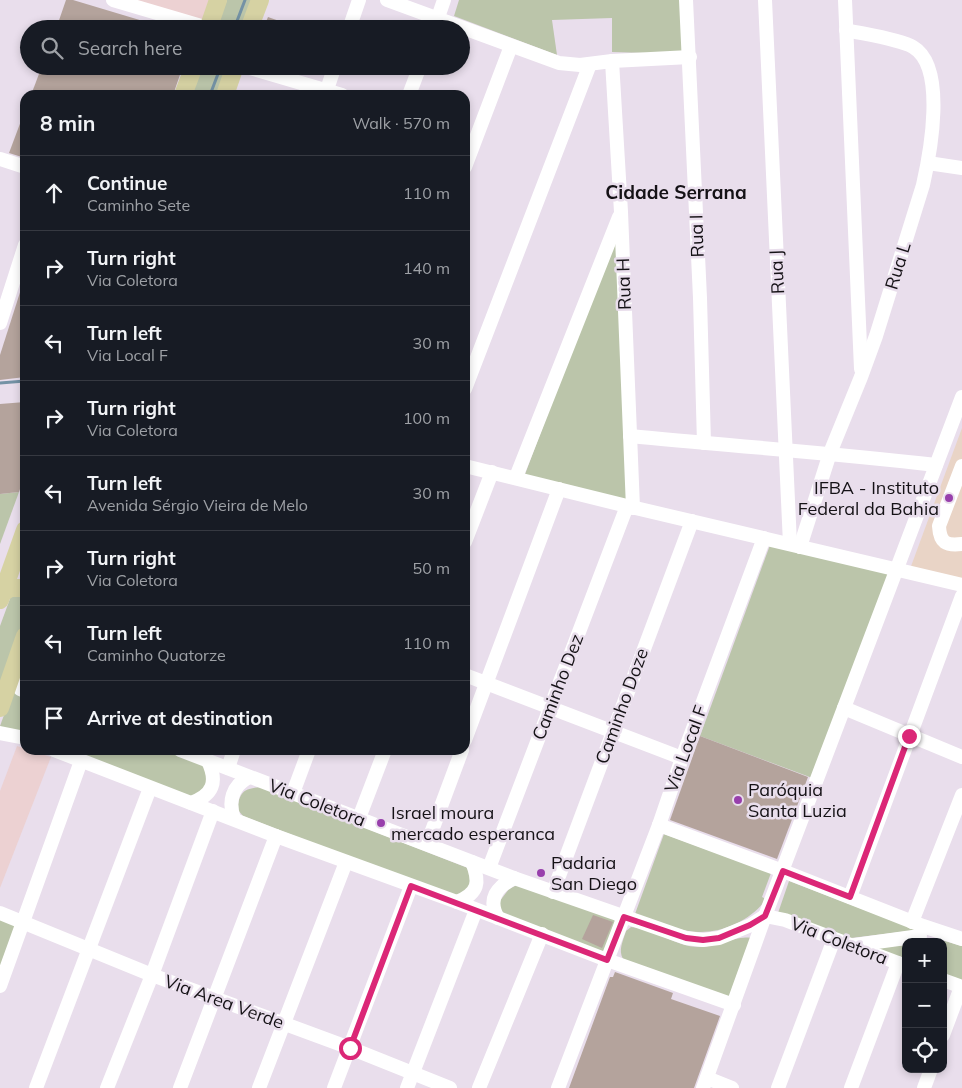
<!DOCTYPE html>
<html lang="en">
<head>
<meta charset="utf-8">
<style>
  :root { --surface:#171b24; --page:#242831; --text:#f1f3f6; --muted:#9ea1a6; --line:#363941 }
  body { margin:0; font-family:Mulish,sans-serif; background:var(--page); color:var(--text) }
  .controls { position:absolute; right:15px; bottom:15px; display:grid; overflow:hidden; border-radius:10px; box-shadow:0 2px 8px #0003 }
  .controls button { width:45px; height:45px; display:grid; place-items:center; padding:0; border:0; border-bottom:1px solid var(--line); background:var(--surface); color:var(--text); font:25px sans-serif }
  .stop { position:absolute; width:15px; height:15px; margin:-11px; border:4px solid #db2777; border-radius:50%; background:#fff }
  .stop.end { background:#db2777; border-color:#fff; box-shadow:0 1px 5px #0008 }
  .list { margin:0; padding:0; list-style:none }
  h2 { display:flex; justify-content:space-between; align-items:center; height:65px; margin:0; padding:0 20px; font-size:21px }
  h2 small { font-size:16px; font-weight:400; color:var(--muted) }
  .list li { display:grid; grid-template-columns:32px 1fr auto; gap:15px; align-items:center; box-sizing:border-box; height:75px; padding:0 20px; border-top:1px solid var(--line) }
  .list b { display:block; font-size:19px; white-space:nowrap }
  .list p { margin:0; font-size:16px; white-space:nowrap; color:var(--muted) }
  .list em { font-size:16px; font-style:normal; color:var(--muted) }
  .icon { flex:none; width:28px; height:28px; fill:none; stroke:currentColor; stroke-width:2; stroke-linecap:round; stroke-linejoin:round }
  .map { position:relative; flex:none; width:962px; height:1088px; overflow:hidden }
  .search { position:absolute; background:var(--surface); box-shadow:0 2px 8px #0003; left:20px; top:20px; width:450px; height:55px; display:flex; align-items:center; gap:12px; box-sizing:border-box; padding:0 18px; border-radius:28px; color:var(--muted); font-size:19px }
  .panel { position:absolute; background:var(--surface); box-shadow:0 2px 8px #0003; left:20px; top:90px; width:450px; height:665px; border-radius:15px }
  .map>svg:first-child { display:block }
  .commercial { fill:#ecd1d2 }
  .education { fill:#e9d4c6 }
  .green { fill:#bbc5aa }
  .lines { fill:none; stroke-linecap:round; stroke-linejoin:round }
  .stream { stroke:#7492a5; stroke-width:3 }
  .building { fill:#b4a39c }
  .minor { stroke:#fff; stroke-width:14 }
  .major { stroke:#d6d2a3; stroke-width:18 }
  .route { stroke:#db2777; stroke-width:6 }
  .poi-dot { fill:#983fac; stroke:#e9deec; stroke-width:2 }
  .labels { text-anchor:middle; stroke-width:5; stroke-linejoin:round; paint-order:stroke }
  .street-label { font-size:18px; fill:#151216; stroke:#e9deec }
  .poi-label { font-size:18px; fill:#151216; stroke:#e9deec; text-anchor:start }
  .neighbourhood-label { font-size:19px; font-weight:bold; fill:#151216; stroke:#e9deec }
</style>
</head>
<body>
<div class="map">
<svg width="962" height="1088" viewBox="0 0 962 1088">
  <rect width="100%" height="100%" fill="#e9deec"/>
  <g class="commercial">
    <path d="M133 0H213L205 22Z"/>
    <path d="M17 746 51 757 0 888V791Z"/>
  </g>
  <path class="education" d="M962 428V581L910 569Z"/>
  <g class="green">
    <path d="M227 0H257L247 29H216Z"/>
    <path d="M459 0H683V54L612 52V18L552 20 557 55 454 16Z"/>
    <path d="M202 66H233L222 95H191Z"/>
    <path d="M618 227 630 504 524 477Z"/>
    <path d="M19 492 0 544V494Z"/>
    <path d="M770 545 893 574 815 779 700 736Z"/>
    <path d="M25 593V617L16 643 0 698V626L11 596Z"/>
    <path d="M15 685 25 697V735L0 732V726Z"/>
    <path d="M64 750H165L204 765 208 772 206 789 193 798Z"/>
    <path d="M260 787 473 870 469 892 453 897 243 816 237 809C240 792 243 789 260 787Z"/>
    <path d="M664 834 771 873 762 897 766 899C752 920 723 933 698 932 681 932 651 920 635 914Z"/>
    <path d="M789 881 917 930 851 938 778 913Z"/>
    <path d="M517 885 610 916 615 921 604 953 504 914 500 908 499 902 509 889Z"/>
    <path d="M0 919 19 926 0 977Z"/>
    <path d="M631 927C656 928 676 948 701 947 717 947 740 933 754 939L731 998 623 959C618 950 623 941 626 931Z"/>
    <path d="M945 941 962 946V982L943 975V942H939Z"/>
    <path d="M906 945V961L871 948Z"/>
  </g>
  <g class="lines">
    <g class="stream">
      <path d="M234 29 245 0"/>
      <path d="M210 95 221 66"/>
      <path d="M0 383 25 381"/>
    </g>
  </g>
  <g class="building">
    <path d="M66 0H73L163 27 162 29H56Z"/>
    <path d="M268 17 299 28 298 29H263Z"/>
    <path d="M42 66H183L173 95H31Z"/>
    <path d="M24 113H25V158L9 153Z"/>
    <path d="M23 283H25V377L0 380V355Z"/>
    <path d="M25 402V475L19 492 0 494V404Z"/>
    <path d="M700 736 808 777 777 859 670 820Z"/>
    <path d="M593 915 613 922 602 948 582 939Z"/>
    <path d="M615 972 673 993 671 999 720 1016 694 1088H569L610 977H613Z"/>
  </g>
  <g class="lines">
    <g class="minor">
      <path d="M113 0 208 28"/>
      <path d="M387 0 559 63 580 65 612 61 690 57"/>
      <path d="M686 0 700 298 704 443"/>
      <path d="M765 0 790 544"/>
      <path d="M845 0 861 369"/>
      <path d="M349 29 359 0"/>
      <path d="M434 29 444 0"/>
      <path d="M612 61 621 212 633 508"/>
      <path d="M243 66 342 95"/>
      <path d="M325 95 335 66"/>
      <path d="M409 95 420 66"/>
      <path d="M0 159 25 167"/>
      <path d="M928 163 962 168"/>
      <path d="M465 167 511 46"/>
      <path d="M0 323 25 245"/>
      <path d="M465 389 590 64"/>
      <path d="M630 436C732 446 834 453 936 465"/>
      <path d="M465 466 627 506 962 585"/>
      <path d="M962 466 939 526C940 543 946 546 962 544"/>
      <path d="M516 477 619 217"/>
      <path d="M465 542 492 472"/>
      <path d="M800 547 830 453 861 377 876 336 923 185C930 154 947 67 913 47 899 39 863 34 846 30"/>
      <path d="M11 675 20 689 25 691"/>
      <path d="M465 675 682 758"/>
      <path d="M844 708 962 757"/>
      <path d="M0 733 25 738"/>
      <path d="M465 740 559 489"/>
      <path d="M54 750 276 836 457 902 607 960 734 1005"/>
      <path d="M180 750 514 878 686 938 703 940 719 938 751 925 765 916 785 920 906 966"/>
      <path d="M228 768 234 750"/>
      <path d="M293 793 309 750"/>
      <path d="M191 803C213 795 218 782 208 761"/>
      <path d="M359 818 385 750"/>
      <path d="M234 819C228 801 232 786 249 777"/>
      <path d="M659 825 783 871 923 926 962 939"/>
      <path d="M427 844 462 750"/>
      <path d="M489 868 627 506"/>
      <path d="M553 892 692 521"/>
      <path d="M850 897 962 596"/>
      <path d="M457 902C479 893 480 882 472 862"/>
      <path d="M0 913 152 975 350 1048 450 1088"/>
      <path d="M498 918C487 899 497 887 514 878"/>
      <path d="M912 922 962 795"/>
      <path d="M855 945 920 936"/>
      <path d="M943 980 962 987"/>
      <path d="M0 986 81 761"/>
      <path d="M943 1035 961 987"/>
      <path d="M707 1078 732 1088"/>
      <path d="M36 1088 150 788"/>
      <path d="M107 1088 152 975 213 811"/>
      <path d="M180 1088 276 836"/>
      <path d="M259 1088 346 862"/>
      <path d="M334 1088 411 886"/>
      <path d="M407 1088 476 910"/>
      <path d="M479 1088 542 934"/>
      <path d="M558 1088 659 825 682 758 764 538"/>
      <path d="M703 1088 765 916 962 397"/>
      <path d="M778 1088 834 939"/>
      <path d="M851 1088 898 963"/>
      <path d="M924 1088 931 1069"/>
    </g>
    <g class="major">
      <path d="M208 29 218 0"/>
      <path d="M249 29 260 0"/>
      <path d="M183 95 194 66"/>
      <path d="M225 95 235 66"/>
      <path d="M2 593 10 588H25"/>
      <path d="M0 600 25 530"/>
      <path d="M0 708 25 636"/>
    </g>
  </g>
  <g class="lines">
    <path class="route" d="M350 1048 411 886 607 960 624 917 686 938 703 940 719 938 750 925 765 916 783 871 850 897 909 736"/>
  </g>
  <g class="poi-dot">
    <circle cx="949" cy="498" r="5"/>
    <circle cx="738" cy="800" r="5"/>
    <circle cx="381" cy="823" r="5"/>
    <circle cx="541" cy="873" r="5"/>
  </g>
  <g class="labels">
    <g class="street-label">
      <text transform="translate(697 236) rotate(-92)" y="6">Rua I</text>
      <text transform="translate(898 266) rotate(-73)" y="6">Rua L</text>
      <text transform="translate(777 272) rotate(-93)" y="6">Rua J</text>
      <text transform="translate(624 284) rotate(-92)" y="6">Rua H</text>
      <text transform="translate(558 687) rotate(-69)" y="6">Caminho Dez</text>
      <text transform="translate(622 706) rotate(-70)" y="6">Caminho Doze</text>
      <text transform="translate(686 749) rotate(-70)" y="6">Via Local F</text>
      <text transform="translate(317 803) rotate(21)" y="6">Via Coletora</text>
      <text transform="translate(839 941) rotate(21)" y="6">Via Coletora</text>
      <text transform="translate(224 1002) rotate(20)" y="6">Via Area Verde</text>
    </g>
    <g class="poi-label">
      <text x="939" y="494" text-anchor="end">IFBA - Instituto<tspan x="939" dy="21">Federal da Bahia</tspan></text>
      <text x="748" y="796">Paróquia<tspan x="748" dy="21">Santa Luzia</tspan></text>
      <text x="391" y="819">Israel moura<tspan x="391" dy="21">mercado esperanca</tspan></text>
      <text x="551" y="869">Padaria<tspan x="551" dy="21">San Diego</tspan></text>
    </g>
    <g class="neighbourhood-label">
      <text x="676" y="199">Cidade Serrana</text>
    </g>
  </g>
</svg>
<div class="controls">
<button>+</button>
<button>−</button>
<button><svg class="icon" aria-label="locate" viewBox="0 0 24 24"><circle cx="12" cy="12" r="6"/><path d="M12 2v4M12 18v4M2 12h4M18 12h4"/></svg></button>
</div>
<div class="stop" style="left:350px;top:1048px"></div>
<div class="stop end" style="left:909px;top:736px"></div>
<div class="search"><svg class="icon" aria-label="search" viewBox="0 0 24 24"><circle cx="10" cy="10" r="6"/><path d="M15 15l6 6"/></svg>Search here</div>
<section class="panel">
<h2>8 min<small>Walk · 570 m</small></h2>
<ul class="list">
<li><svg class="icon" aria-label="ahead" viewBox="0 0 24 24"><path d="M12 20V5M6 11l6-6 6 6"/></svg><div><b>Continue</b><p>Caminho Sete</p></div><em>110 m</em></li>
<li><svg class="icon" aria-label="right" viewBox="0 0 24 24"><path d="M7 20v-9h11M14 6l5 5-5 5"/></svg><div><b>Turn right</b><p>Via Coletora</p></div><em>140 m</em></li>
<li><svg class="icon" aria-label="left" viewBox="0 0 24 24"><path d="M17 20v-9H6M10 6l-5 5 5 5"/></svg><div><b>Turn left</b><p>Via Local F</p></div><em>30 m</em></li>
<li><svg class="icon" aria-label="right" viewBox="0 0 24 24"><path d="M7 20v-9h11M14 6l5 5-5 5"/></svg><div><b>Turn right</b><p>Via Coletora</p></div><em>100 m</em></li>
<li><svg class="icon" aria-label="left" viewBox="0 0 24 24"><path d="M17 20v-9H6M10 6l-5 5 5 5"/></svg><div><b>Turn left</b><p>Avenida Sérgio Vieira de Melo</p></div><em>30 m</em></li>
<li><svg class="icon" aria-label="right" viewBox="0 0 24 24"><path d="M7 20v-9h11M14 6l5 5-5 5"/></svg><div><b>Turn right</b><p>Via Coletora</p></div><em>50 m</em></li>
<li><svg class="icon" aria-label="left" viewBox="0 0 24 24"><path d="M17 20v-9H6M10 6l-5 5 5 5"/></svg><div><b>Turn left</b><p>Caminho Quatorze</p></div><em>110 m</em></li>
<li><svg class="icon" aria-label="arrive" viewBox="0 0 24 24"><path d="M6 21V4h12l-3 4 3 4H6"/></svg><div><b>Arrive at destination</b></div></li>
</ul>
</section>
</div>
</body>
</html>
